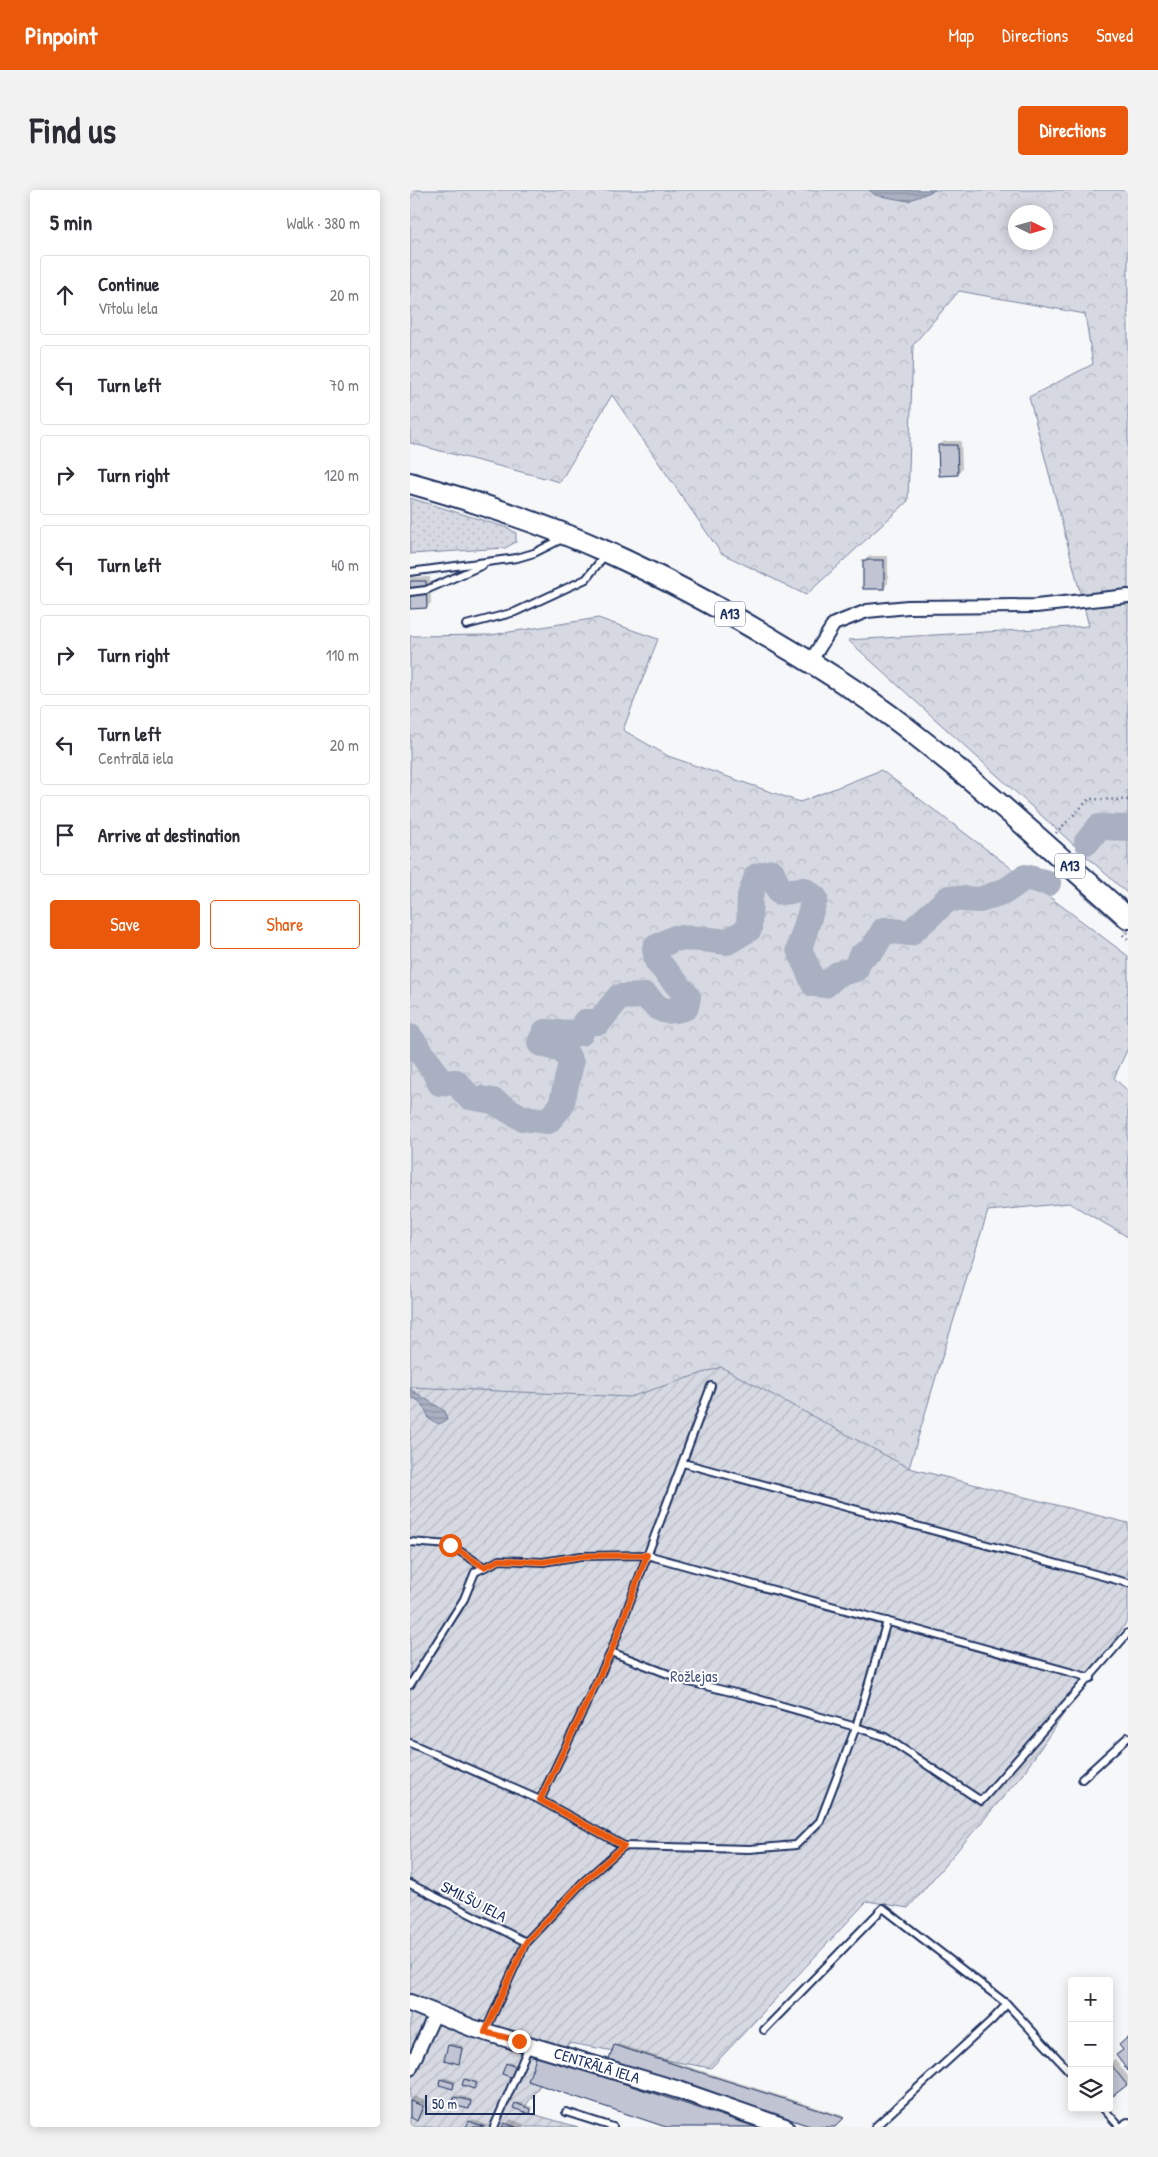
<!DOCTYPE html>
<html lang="en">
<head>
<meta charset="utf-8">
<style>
  :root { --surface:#fff; --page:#f2f2f3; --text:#2b2b33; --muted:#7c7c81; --line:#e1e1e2; --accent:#ea580c }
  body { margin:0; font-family:"Patrick Hand",sans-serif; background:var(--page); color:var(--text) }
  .controls { position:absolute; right:15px; bottom:15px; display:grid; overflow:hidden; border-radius:5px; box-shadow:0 2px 12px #0003 }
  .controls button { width:45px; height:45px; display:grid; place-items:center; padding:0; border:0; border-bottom:1px solid var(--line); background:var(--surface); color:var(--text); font:25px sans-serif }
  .compass { position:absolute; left:598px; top:15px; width:45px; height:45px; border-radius:50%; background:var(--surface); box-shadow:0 2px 12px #0003; rotate:95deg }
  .scale { position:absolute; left:15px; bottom:12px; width:110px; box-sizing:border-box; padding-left:5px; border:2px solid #1b2f5e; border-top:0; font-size:14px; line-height:18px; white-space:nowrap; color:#1b2f5e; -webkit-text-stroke:4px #fff; paint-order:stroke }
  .stop { position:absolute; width:15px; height:15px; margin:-11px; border:4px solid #ea580c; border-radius:50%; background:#fff }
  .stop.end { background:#ea580c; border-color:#fff; box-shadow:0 1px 5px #0008 }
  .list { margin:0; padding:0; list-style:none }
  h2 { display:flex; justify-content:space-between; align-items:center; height:65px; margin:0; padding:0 20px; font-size:21px }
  h2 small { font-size:16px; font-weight:400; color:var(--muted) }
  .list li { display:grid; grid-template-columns:32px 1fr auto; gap:15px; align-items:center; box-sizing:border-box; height:80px; margin:0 10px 10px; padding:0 10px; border:1px solid var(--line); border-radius:5px }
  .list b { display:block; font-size:19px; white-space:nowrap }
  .list p { margin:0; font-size:16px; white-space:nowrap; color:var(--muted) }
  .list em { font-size:16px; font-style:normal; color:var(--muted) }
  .actions { display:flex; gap:10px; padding:15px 20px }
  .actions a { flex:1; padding:11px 0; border:1px solid var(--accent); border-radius:5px; text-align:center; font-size:18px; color:var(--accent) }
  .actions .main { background:var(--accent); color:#fff }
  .icon { flex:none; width:28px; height:28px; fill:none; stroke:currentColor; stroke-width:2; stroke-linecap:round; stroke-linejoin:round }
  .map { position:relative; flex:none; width:718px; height:1937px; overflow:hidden; border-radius:5px }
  header { display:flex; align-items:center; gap:30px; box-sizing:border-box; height:70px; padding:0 25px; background:var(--accent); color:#fff }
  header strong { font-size:24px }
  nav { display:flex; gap:28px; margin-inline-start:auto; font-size:18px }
  .intro { display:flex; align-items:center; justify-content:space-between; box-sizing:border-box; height:120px; padding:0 30px }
  h1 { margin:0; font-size:35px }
  .button { padding:12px 22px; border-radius:5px; background:var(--accent); color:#fff; font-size:18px; font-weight:700 }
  main { display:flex; gap:30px; padding:0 30px }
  aside { flex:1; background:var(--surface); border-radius:5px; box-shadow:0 2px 12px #0003 }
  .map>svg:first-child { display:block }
  .grass { fill:url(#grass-dots); stroke:#7884a0 }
  .forest { fill:url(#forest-crowns); stroke:#7884a0; fill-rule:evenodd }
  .garden { fill:url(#garden-furrows); stroke:#7884a0 }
  .water { fill:url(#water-rules); stroke:#707c99 }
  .shadow { fill:#0003 }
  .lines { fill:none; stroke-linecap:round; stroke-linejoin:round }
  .river { stroke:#a9b0c1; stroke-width:26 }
  .building { fill:#c0c4d3; stroke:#1b2f5e }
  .service-casing { stroke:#1b2f5e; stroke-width:10 }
  .minor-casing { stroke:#1b2f5e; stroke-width:16 }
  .tertiary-casing { stroke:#1b2f5e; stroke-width:20 }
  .primary-casing { stroke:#1b2f5e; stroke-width:24 }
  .path { stroke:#1b2f5e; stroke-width:2.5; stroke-dasharray:1 4; stroke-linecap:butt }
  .service { stroke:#fff; stroke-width:6 }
  .minor { stroke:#fff; stroke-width:12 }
  .tertiary { stroke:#fff; stroke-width:16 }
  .primary { stroke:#fff; stroke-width:20 }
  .route { stroke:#ea580c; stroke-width:6 }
  .labels { text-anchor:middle; stroke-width:4; stroke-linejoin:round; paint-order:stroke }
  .shield { fill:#fff; stroke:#5f6d8e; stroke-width:1 }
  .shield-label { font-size:15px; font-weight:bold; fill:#1b2f5e }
  .park-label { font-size:16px; fill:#4a5a7f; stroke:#fff }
  .street-label { font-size:16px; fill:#1b2f5e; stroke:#fff }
</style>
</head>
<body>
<header>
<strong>Pinpoint</strong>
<nav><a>Map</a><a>Directions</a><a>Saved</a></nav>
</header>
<div class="intro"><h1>Find us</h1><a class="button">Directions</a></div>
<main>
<aside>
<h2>5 min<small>Walk · 380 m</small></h2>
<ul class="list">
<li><svg class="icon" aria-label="ahead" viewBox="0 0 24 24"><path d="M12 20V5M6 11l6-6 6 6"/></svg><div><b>Continue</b><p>Vītolu Iela</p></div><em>20 m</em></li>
<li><svg class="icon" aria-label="left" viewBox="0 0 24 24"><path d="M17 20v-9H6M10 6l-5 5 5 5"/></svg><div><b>Turn left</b></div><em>70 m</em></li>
<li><svg class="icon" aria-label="right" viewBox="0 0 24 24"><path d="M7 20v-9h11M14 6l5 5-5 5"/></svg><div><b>Turn right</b></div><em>120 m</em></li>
<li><svg class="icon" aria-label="left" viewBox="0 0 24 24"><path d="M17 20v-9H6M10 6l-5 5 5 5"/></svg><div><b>Turn left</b></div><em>40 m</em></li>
<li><svg class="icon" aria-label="right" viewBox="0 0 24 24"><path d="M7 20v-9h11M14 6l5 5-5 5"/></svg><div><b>Turn right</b></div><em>110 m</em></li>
<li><svg class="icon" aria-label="left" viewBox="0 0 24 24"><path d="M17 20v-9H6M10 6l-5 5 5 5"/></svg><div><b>Turn left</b><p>Centrālā iela</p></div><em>20 m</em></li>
<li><svg class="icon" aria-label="arrive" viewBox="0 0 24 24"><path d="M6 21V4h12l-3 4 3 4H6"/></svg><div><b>Arrive at destination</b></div></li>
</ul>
<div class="actions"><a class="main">Save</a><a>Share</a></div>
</aside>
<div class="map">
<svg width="718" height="1937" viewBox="0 0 718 1937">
  <defs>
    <pattern id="grass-dots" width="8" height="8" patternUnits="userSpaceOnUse" patternTransform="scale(1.25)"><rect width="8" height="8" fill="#d6d9e2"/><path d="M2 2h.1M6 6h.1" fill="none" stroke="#b7bbc4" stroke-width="1.8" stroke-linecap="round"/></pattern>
    <pattern id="forest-crowns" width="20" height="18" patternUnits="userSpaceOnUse" patternTransform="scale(1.25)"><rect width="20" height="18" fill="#d6d9e2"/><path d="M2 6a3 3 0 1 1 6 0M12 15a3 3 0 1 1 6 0" fill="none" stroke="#b7bbc4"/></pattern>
    <pattern id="garden-furrows" width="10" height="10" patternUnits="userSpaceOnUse" patternTransform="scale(1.25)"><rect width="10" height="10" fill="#d6d9e2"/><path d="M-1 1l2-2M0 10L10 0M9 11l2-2" fill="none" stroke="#b7bbc4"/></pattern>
    <pattern id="water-rules" width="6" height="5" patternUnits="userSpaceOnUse" patternTransform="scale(1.25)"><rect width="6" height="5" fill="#a9b0c1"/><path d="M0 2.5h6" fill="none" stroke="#8990a0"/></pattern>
  </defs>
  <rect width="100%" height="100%" fill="#f6f7f9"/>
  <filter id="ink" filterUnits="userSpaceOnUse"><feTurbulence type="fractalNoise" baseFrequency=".02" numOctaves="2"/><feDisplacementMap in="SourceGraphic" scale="10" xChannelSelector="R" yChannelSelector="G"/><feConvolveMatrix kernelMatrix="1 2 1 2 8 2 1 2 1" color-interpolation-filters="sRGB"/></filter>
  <g filter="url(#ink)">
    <g class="grass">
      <path d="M0 308 98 338 106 343V352L95 358 0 364Z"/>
      <path d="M673 699 718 739V744L672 704Z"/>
    </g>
    <g class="forest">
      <path d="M0 0H718V704L438 450 679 436 619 207 683 174 675 124 549 101 503 155 498 311 396 405 311 363 202 205 150 292 0 253ZM606 22H636V52H606Z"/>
      <path d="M188 428 248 449 213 540 258 566 390 612 471 580 718 766V858L704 888 718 901V1047L659 1013 578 1021 528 1180 499 1278 265 1208 0 1248V446L81 445Z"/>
    </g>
    <path class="garden" d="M311 1177 499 1278 718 1333V1430L612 1585 498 1718 457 1711 301 1878 159 1853 112 1921 168 1937H0V1197L220 1207Z"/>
    <g class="water">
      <path d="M459 0H525L498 11 465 5Z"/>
      <path d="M0 1199 35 1221 37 1230 29 1234 19 1229C15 1218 12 1210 0 1207Z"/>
    </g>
    <g class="shadow">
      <path d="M534 251H551L552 279 547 284 529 256Z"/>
      <path d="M459 366H478V393L474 398 454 371Z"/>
      <path d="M0 387H20L21 413 16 417 0 418Z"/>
      <path d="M41 1853 54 1856 48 1872 39 1855Z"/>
      <path d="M208 1854 434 1926 423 1937H407L206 1856Z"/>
      <path d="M130 1863 353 1937H260Z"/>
      <path d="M705 1869 718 1886V1893L703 1904 699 1873Z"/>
      <path d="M99 1872 109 1876 105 1885 97 1874Z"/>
      <path d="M33 1887 46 1891 44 1895 42 1897 30 1894Z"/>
      <path d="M57 1888 68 1892 64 1898 55 1890Z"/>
      <path d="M47 1905 62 1909 60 1916 58 1918 43 1914Z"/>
      <path d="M4 1906 17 1912 12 1924 7 1929 0 1926V1910Z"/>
      <path d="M108 1912 123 1917 122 1921 120 1923 106 1914Z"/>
      <path d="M62 1929 76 1935 75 1937H58Z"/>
      <path d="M100 1929 114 1934 113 1937H94Z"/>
    </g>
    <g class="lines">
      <g class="river">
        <path d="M677 652 689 637 718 638"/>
        <path d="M0 847 23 879 30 893 46 892 59 907 83 911 112 928 138 931 151 916 161 873 155 861 130 853 135 842 171 843 175 832H189L209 807 236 806C251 822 254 824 276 817L278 807 247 771 245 758 265 748 293 749 317 752 339 739 340 706 347 686 362 682 370 702 394 700 405 708 389 759 404 794 415 795 428 784 446 779 450 767 463 759 474 740 500 743 539 708 570 710 597 700 615 687 638 693"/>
      </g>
    </g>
    <g class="building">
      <path d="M528 255H547L548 285 529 286Z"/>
      <rect x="453" y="370" width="21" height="29"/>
      <path d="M0 391H16L17 418 0 419Z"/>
      <path d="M718 1847V1881L706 1865 713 1860 709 1855Z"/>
      <path d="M38 1855 52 1858 49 1874 34 1870Z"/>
      <path d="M204 1855 434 1928 425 1937H403L199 1870Z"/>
      <path d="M127 1865 346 1937H256L118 1891Z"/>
      <path d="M699 1872 717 1895 703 1906 699 1901Z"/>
      <path d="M96 1873 108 1878 103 1888 92 1884Z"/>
      <path d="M30 1889 44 1893 43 1899 29 1895Z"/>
      <path d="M54 1889 67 1893 64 1899 52 1895Z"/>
      <path d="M44 1907 61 1911 59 1919 42 1915Z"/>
      <path d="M0 1911 13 1916 7 1931 0 1927Z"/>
      <path d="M105 1913 121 1919 120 1924 103 1918Z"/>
      <path d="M59 1931 74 1937H56Z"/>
      <path d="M94 1933 106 1937H92Z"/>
    </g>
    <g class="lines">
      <defs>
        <g id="service">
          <path d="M0 382 107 368 124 363 154 348"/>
          <path d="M0 402 16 400 73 375"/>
          <path d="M56 435 105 422 176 389 195 365"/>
          <path d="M273 1273 718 1393"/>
          <path d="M0 1352 40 1355 74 1377"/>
          <path d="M201 1462 279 1492 334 1505 446 1537 475 1547 571 1611 718 1443"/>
          <path d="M0 1495 54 1409 65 1382 90 1370 133 1372 171 1366 237 1365 681 1488"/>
          <path d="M0 1553 130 1610 214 1656"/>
          <path d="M672 1589 718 1547"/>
          <path d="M130 1610 201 1462 301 1196"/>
          <path d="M0 1694 116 1752"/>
          <path d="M354 1840 473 1718 597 1814 662 1884"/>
          <path d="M75 1842 116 1752 173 1692 214 1656 340 1659 386 1655 410 1631 446 1537 477 1431"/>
          <path d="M693 1918 710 1937"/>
          <path d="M156 1922 203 1937"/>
          <path d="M84 1937 119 1856"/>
          <path d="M465 1937 582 1830 597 1814"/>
        </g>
        <g id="minor">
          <path d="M400 472 424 434 457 421 498 417 626 416 718 406"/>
          <path d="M0 1879 25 1824"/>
          <path d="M716 1937 718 1935"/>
        </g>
        <path id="tertiary" d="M0 1813 62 1838 269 1900 375 1937"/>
        <path id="primary" d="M0 293C67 312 133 333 197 362 257 389 314 420 370 454 418 482 465 512 508 547 581 604 649 666 718 728"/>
      </defs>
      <use href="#service" class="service-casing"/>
      <use href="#minor" class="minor-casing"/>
      <use href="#tertiary" class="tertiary-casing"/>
      <use href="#primary" class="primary-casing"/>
      <g class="path">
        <path d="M646 643 679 609 718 610"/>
        <path d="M713 745 718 749"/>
      </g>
      <use href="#service" class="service"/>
      <use href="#minor" class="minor"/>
      <use href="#tertiary" class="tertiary"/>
      <use href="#primary" class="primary"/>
    </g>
  </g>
  <g class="lines" filter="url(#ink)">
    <path class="route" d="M40 1355 74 1377 90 1370 133 1372 171 1366 237 1365 201 1462 130 1610 214 1656 173 1692 116 1752 75 1842 109 1851"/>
  </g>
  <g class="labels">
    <g class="shield">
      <rect x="305" y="411.5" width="30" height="25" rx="4"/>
      <rect x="645" y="663.5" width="30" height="25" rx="4"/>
    </g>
    <g class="shield-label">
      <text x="320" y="429">A13</text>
      <text x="660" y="681">A13</text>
    </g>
    <g class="park-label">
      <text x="284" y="1492">Rožlejas</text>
    </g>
    <g class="street-label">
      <text transform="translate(64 1711) rotate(27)" y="6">SMILŠU IELA</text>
      <text transform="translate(187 1875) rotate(17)" y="6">CENTRĀLĀ IELA</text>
    </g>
  </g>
</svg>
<div class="controls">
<button>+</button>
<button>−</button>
<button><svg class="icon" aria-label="layers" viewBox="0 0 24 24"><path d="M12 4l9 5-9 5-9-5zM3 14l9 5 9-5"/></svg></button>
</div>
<svg class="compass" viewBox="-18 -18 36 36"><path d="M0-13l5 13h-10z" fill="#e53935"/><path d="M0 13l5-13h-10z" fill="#7c7c81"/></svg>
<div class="scale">50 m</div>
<div class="stop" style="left:40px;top:1355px"></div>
<div class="stop end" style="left:109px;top:1851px"></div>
</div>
</main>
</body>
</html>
